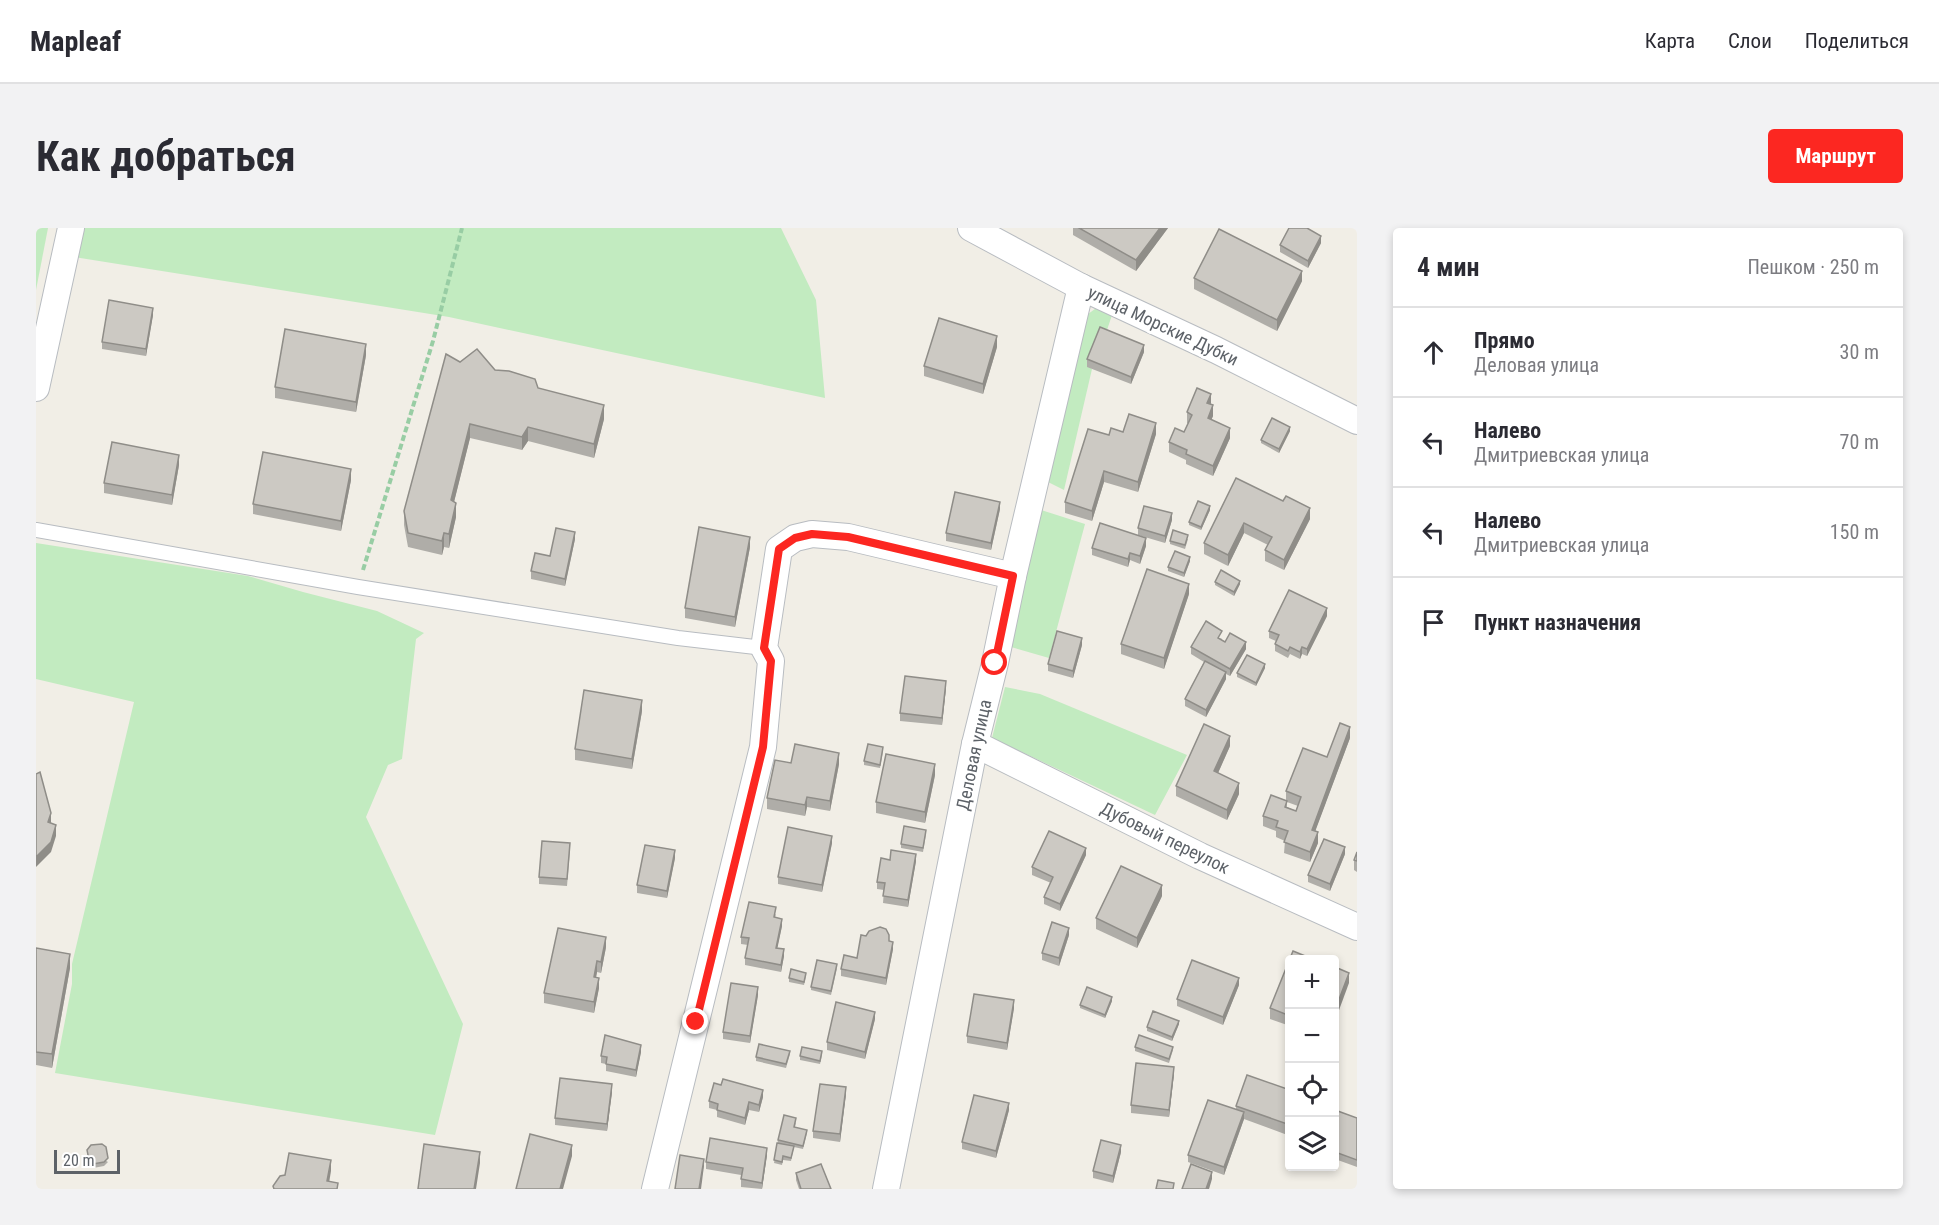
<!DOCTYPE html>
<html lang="ru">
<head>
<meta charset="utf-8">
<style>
  :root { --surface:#fff; --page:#f2f2f3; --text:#2b2b33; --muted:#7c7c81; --line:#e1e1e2; --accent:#fc2721 }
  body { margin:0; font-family:"Roboto Condensed",sans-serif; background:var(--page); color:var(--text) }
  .controls { position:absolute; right:18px; bottom:18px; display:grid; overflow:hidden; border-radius:6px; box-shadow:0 3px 9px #0003 }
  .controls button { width:54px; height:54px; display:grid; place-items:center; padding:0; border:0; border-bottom:2px solid var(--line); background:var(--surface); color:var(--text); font:30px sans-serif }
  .scale { position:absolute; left:18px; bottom:15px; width:66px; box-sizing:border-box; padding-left:6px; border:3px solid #5d6268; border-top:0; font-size:16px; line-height:21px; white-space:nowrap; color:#5d6268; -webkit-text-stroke:4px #fff; paint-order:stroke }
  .stop { position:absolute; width:18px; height:18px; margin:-14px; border:4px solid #fc2721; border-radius:50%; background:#fff }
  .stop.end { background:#fc2721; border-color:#fff; box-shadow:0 2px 6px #0008 }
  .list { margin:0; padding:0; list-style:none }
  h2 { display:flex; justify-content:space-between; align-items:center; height:78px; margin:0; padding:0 24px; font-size:26px }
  h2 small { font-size:20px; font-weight:400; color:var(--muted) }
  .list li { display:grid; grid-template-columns:39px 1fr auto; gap:18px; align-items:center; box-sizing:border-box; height:90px; padding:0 24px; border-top:2px solid var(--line) }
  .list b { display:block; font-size:22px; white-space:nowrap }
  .list p { margin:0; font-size:20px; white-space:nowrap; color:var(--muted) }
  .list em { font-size:20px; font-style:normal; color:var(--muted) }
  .icon { flex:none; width:33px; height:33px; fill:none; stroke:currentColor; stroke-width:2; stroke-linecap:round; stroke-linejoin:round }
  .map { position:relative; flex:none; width:1321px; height:961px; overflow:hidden; border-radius:6px }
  header { display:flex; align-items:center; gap:36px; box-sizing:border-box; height:84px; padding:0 30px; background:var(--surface); border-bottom:2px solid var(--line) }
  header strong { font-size:28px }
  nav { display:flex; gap:33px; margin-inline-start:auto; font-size:21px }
  .intro { display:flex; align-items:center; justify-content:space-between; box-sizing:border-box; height:144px; padding:0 36px }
  h1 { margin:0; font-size:42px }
  .button { padding:15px 27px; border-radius:6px; background:var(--accent); color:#fff; font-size:21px; font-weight:700 }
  main { display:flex; gap:36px; padding:0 36px }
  aside { flex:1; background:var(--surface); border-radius:6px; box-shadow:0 3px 9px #0003 }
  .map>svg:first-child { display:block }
  .green { fill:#c2ebc0 }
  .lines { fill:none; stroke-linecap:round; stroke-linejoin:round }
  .lane-casing { stroke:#b8bcc1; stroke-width:16 }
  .street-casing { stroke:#b8bcc1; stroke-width:28 }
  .path { stroke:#98cda4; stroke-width:4; stroke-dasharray:6 3; stroke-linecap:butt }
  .lane { stroke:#fff; stroke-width:14 }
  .street { stroke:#fff; stroke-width:26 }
  .wall { fill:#afada8; fill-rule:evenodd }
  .shaded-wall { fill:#8f8d88 }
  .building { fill:#ccc9c3; stroke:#8f8d88; stroke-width:1.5 }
  .route { stroke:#fc2721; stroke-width:8 }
  .labels { text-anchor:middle; stroke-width:6; stroke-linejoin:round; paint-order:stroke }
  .street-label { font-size:18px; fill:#5d6268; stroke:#fff }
</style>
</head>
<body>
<header>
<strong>Mapleaf</strong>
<nav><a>Карта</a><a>Слои</a><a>Поделиться</a></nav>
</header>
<div class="intro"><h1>Как добраться</h1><a class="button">Маршрут</a></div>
<main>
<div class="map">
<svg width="1321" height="961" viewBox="0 0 1321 961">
  <rect width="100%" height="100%" fill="#f1eee6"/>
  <g class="green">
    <path d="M0 0H12L0 62Z"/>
    <path d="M47 0H745L780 72 789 170 413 89 38 29Z"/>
    <path d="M1063 78 1076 87 1069 108 1052 138 1056 141 1028 262 1008 252 1044 92Z"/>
    <path d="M1002 281 1049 296 1013 430 975 419Z"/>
    <path d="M0 315 212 348 267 364 341 383 388 405 380 411 366 531 352 537 330 589 427 796 399 907 19 845 36 756V736L98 474 0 451Z"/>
    <path d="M969 459 1004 466 1151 527 1119 587 956 510Z"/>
  </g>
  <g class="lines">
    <defs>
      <path id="lane" d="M0 302 322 359 642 410 728 420"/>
      <g id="street">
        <path d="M935 0 1045 59 1180 122 1321 193"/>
        <path d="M0 160 35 0"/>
        <path d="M939 516 1164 628 1321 699"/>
        <path d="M619 961 727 519 735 433 728 420 743 321 759 310 776 306 812 309 977 348"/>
        <path d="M850 961 939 516 959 435 977 348 1045 59"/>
      </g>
    </defs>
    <use href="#lane" class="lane-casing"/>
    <use href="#street" class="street-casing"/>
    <path class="path" d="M327 342 397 113 426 0"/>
    <use href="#lane" class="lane"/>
    <use href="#street" class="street"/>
  </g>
  <g class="wall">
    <path d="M1037 0H1132L1100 43 1037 7Z"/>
    <path d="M1285 15 1272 40 1244 24V17Z"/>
    <path d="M1158 50 1266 53 1241 103 1158 61Z"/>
    <path d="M117 87 110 128 66 121V114Z"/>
    <path d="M961 119 947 166 888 148V138Z"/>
    <path d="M1108 124 1095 156 1051 139V131Z"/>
    <path d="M330 127 320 184 239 170V159Z"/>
    <path d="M424 134 459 142 502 160 568 191 558 230 492 213 486 222 434 210 418 274 420 289 413 320 408 319 406 327 372 319 368 297V283Z"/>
    <path d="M1175 176 1177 188 1175 192 1194 210 1177 248 1150 236V232L1133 224V214L1148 204 1152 195H1151V184Z"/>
    <path d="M1254 203 1243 225 1225 215V212Z"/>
    <path d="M1087 204 1120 206 1102 264 1068 254 1056 293 1029 285V274L1073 207Z"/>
    <path d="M143 237 136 277 68 265V255Z"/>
    <path d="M1200 250 1274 291 1248 342 1229 333V322L1232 317 1208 305 1192 338 1168 326V315Z"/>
    <path d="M315 252 305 303 217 286V276Z"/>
    <path d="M964 281 955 322 910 313V305Z"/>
    <path d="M1174 282 1165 302 1153 297V294Z"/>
    <path d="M1136 292 1129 315 1102 307V300Z"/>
    <path d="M539 311 529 358 495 351V343L514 328Z"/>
    <path d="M1152 311 1149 321 1134 316V313Z"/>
    <path d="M1110 318 1104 336 1094 332 1092 339 1056 327V320Z"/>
    <path d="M714 319 699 399 649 390V380Z"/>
    <path d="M1154 333 1148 349 1132 343V339Z"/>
    <path d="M1179 354 1204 356 1198 368 1179 357Z"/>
    <path d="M1153 366 1128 441 1085 426V416Z"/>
    <path d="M1291 388 1271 428 1266 426 1264 431 1254 426 1252 430 1239 423V416L1240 413 1233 410V403Z"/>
    <path d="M1186 410 1185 411 1189 414 1210 421 1194 448 1190 446V451L1170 489 1149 478V471L1168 434 1155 426V419Z"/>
    <path d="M1046 417 1037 450 1012 443V436Z"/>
    <path d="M1229 440 1220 458 1201 449V445Z"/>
    <path d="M910 460 906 497 864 493V485Z"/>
    <path d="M606 483 596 541 539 532V521Z"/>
    <path d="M1314 510 1279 603 1282 615 1274 634 1248 625 1249 613 1240 609V603L1227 598V588L1250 573V563ZM1251 574 1262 578 1260 583 1251 579Z"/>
    <path d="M1194 518 1182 545 1203 566 1191 592 1140 568V558Z"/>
    <path d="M847 523 844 540 828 537V533Z"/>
    <path d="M755 535 803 536 794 583 771 579 769 588 731 581V570Z"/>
    <path d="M899 547 889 595 840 585V574Z"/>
    <path d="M890 606 887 624 865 620V616Z"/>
    <path d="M796 615 786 664 742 656V649Z"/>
    <path d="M534 622 531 658 503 656V649Z"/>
    <path d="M1321 624V644L1318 642V632Z"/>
    <path d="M1309 626 1294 663 1272 654V647Z"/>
    <path d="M1050 627 1024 683 1008 676V669L1015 655 996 647V639Z"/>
    <path d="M639 630 631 670 601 665V657Z"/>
    <path d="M854 632 880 633 872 679 847 675 848 662 841 661V654Z"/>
    <path d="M1126 668 1101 720 1060 701V690Z"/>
    <path d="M740 686 739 690 746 698 741 720 748 728 745 744 709 737V730L712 717 705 716V709Z"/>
    <path d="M1033 707 1023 738 1006 732V725Z"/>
    <path d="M853 713 857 721 850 757 805 748V741L821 730Z"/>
    <path d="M570 719 565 745 561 744 560 749 563 760 558 785 508 775V765Z"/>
    <path d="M0 720 34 740 16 840 0 837Z"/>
    <path d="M1254 732V798L1234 791V780Z"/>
    <path d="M801 740 795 767 775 762V759Z"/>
    <path d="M770 748 768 757 753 754V750Z"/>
    <path d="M1203 757 1187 797 1141 778V771Z"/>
    <path d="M722 767 714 815 687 811V804Z"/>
    <path d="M1076 773 1069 790 1044 780V777Z"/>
    <path d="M978 780 971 822 931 815V808Z"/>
    <path d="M839 791 829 831 791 822V814Z"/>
    <path d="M1143 796 1136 813 1111 803V799Z"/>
    <path d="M1099 819 1137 822 1133 835 1099 823Z"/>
    <path d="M605 824 600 849 570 843V836L565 835V828Z"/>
    <path d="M754 826 750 840 720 833V829Z"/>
    <path d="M786 827 784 836 764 832V828Z"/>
    <path d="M1138 846 1133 889 1095 885V877Z"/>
    <path d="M1254 862V908L1208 891 1188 947 1152 934V927L1200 881V878Z"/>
    <path d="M576 864 571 903 519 897V890Z"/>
    <path d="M810 866 804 914 777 910V903Z"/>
    <path d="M727 869 723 884 713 882 709 897 681 889V882L673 880V873Z"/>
    <path d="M973 882 960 930 926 921V914Z"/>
    <path d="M1299 882 1321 890V939L1299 931Z"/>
    <path d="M760 894 759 899 771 905 767 921 758 919 755 933 747 932 746 937 738 935 742 912Z"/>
    <path d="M51 922 72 934 68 938 57 940 53 936Z"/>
    <path d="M1085 924 1077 955 1057 950V943Z"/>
    <path d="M731 927 726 961 705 959V947L670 941V934Z"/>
    <path d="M760 945 795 961H763L760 952Z"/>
  </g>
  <g class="shaded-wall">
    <path d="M1124 0H1132L1100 43V32Z"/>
    <path d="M1285 8V15L1272 40V33Z"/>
    <path d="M1266 43V53L1241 103V92Z"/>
    <path d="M117 80V87L110 128V121Z"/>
    <path d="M961 108V119L947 166V156Z"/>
    <path d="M330 116V127L320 184V174Z"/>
    <path d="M1108 117V124L1095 156V149Z"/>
    <path d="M1175 166V176L1171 175Z"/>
    <path d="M568 177V191L558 230V216Z"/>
    <path d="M1177 177V188L1172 200V190Z"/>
    <path d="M1120 195V206L1102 264V254Z"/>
    <path d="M434 196V210L415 286V272Z"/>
    <path d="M492 199V213L486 222V209Z"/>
    <path d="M1254 199V203L1243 225V221Z"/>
    <path d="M1194 200V210L1177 248V238Z"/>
    <path d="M143 227V237L136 277V267Z"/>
    <path d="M315 241V252L305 303V293Z"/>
    <path d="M1068 243V254L1056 293V283Z"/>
    <path d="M964 274V281L955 322V315Z"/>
    <path d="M420 275V289L413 320V306Z"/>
    <path d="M1174 278V282L1165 302V299Z"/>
    <path d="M1274 280V291L1248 342V332Z"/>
    <path d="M1136 285V292L1129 315V308Z"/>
    <path d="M1208 295V305L1192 338V327Z"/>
    <path d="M539 304V311L529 358V351Z"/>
    <path d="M408 305V319L406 327V313Z"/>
    <path d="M714 309V319L699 399V389Z"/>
    <path d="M1110 310V318L1104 336V328Z"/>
    <path d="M1094 325V332L1092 339V331Z"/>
    <path d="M1154 329V333L1148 349V345Z"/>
    <path d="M1204 353V356L1198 368V364Z"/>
    <path d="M1153 356V366L1128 441V430Z"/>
    <path d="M1291 380V388L1271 428V421Z"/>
    <path d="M1046 410V417L1037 450V443Z"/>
    <path d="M1210 414V421L1194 448V441Z"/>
    <path d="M1266 419V426L1264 431V424Z"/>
    <path d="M1229 436V440L1220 458V455Z"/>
    <path d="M1190 444V451L1170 489V482Z"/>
    <path d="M910 453V460L906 497V490Z"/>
    <path d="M606 472V483L596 541V531Z"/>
    <path d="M1314 499V510L1276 612V602Z"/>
    <path d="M1194 508V518L1178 554V543Z"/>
    <path d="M803 525V536L794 583V573Z"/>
    <path d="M899 536V547L889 595V584Z"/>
    <path d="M1203 555V566L1191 592V582Z"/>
    <path d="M771 569V579L769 588V577Z"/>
    <path d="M15 585V596L12 594Z"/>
    <path d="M20 597V608L15 624 0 639V629Z"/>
    <path d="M1282 604V615L1274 634V624Z"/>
    <path d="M796 608V615L786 664V657Z"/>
    <path d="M1309 619V626L1294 663V656Z"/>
    <path d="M1050 620V627L1024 683V676Z"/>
    <path d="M639 622V630L631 670V663Z"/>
    <path d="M880 626V633L872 679V672Z"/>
    <path d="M1126 657V668L1101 720V710Z"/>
    <path d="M746 691V698L740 727V720Z"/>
    <path d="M1033 700V707L1023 738V730Z"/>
    <path d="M570 709V719L565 745V734Z"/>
    <path d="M857 714V721L850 757V750Z"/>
    <path d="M748 721V728L745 744V737Z"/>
    <path d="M34 726V740L16 840V826Z"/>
    <path d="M561 733V744L558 760V749Z"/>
    <path d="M1313 745V755L1299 793V782Z"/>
    <path d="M563 750V760L558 785V774Z"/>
    <path d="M1203 750V757L1187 797V789Z"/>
    <path d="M722 759V767L714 815V808Z"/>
    <path d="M1076 769V773L1069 790V787Z"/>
    <path d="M978 772V780L971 822V815Z"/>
    <path d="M839 784V791L829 831V824Z"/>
    <path d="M1143 793V796L1136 813V809Z"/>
    <path d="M605 817V824L600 849V842Z"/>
    <path d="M1138 839V846L1133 889V882Z"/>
    <path d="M576 856V864L571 903V896Z"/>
    <path d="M810 859V866L804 914V906Z"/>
    <path d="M727 862V869L723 884V877Z"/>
    <path d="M713 874V882L709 897V890Z"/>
    <path d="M973 875V882L960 930V923Z"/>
    <path d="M1208 884V891L1188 947V939Z"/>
    <path d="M536 917V928L527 961H524Z"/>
    <path d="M1085 917V924L1077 955V948Z"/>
    <path d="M731 920V927L726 961V955Z"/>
    <path d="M444 924V935L440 961H438Z"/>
    <path d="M668 931V938L665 961H663Z"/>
    <path d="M295 932V943L292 961 291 953Z"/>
    <path d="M1176 944V951L1173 961H1170Z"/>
  </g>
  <g class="building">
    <path d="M1043 0H1124L1100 32Z"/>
    <path d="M1253 0H1271L1285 8 1272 33 1244 17Z"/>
    <path d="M1183 1 1266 43 1241 92 1158 50Z"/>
    <path d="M73 72 117 80 110 121 66 114Z"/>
    <path d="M903 90 961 108 947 156 888 138Z"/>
    <path d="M1064 99 1108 117 1095 149 1051 131Z"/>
    <path d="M249 101 330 116 320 174 239 159Z"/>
    <path d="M441 121 459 142 473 143 499 151 502 160 568 177 558 216 492 199 486 209 434 196 415 272 420 275 413 306 408 305 406 313 372 305 368 283 410 126 424 134Z"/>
    <path d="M1161 160 1175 166 1171 175 1177 177 1172 190 1194 200 1177 238 1150 226 1151 222 1133 214 1139 200 1148 204 1156 187 1151 184Z"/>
    <path d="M1093 186 1120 195 1102 254 1068 243 1056 283 1029 274 1052 201 1073 207 1075 200 1087 204Z"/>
    <path d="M1236 190 1254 199 1243 221 1225 212Z"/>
    <path d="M76 214 143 227 136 267 68 255Z"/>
    <path d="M227 224 315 241 305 293 217 276Z"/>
    <path d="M1200 250 1247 273 1250 268 1274 280 1248 332 1229 322 1236 309 1208 295 1192 327 1168 315Z"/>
    <path d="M919 264 964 274 955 315 910 305Z"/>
    <path d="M1162 273 1174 278 1165 299 1153 294Z"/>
    <path d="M1108 278 1136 285 1129 308 1102 300Z"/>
    <path d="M1064 295 1110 310 1104 328 1094 325 1092 331 1056 320Z"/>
    <path d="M663 299 714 309 699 389 649 380Z"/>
    <path d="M520 300 539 304 529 351 495 343 499 325 514 328Z"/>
    <path d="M1137 302 1152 307 1149 317 1134 313Z"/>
    <path d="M1139 323 1154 329 1148 345 1132 339Z"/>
    <path d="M1111 341 1153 356 1128 430 1085 416Z"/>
    <path d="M1185 342 1204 353 1198 364 1179 354Z"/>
    <path d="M1253 362 1291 380 1271 421 1266 419 1264 424 1254 419 1252 423 1239 416 1243 407 1233 403Z"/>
    <path d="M1170 393 1186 403 1182 410 1189 414 1194 405 1210 414 1194 441 1155 419Z"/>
    <path d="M1021 403 1046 410 1037 443 1012 436Z"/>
    <path d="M1211 427 1229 436 1220 455 1201 445Z"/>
    <path d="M1169 433 1190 444 1170 482 1149 471Z"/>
    <path d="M869 448 910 453 906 490 864 485Z"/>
    <path d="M548 462 606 472 596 531 539 521Z"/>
    <path d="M1304 495 1314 499 1276 602 1282 604 1274 624 1248 614 1252 603 1240 599 1242 593 1227 588 1235 567 1251 573 1249 579 1260 583 1265 569 1250 563 1267 520 1291 529Z"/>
    <path d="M1168 496 1194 508 1178 543 1203 555 1191 582 1140 558Z"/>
    <path d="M759 516 803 525 794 573 771 569 769 577 731 570 739 532 755 535Z"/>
    <path d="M832 516 847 519 844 537 828 533Z"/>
    <path d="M850 526 899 536 889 584 840 574Z"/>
    <path d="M4 544 15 585 12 594 20 597 15 614 0 629V546Z"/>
    <path d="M868 598 890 602 887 620 865 616Z"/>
    <path d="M752 599 796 608 786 657 742 649Z"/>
    <path d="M1013 603 1050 620 1024 676 1008 669 1017 649 996 639Z"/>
    <path d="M1288 611 1309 619 1294 656 1272 647Z"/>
    <path d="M506 613 534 615 531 651 503 649Z"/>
    <path d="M609 617 639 622 631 663 601 657Z"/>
    <path d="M855 622 880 626 872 672 847 668 849 655 841 654 845 630 854 632Z"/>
    <path d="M1321 624V633L1318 632Z"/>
    <path d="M1085 638 1126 657 1101 710 1060 690Z"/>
    <path d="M713 674 740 679 738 689 746 691 740 720 748 721 745 737 709 730 713 710 705 709Z"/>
    <path d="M1016 694 1033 700 1023 730 1006 725Z"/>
    <path d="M844 699 850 701 853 707V713L857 714 850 750 805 741 808 727 821 730 825 707 830 708 833 703Z"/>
    <path d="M522 700 570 709 565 734 561 733 558 749 563 750 558 774 508 765Z"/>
    <path d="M0 720 34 726 16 826 0 824Z"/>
    <path d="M1257 723 1279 732H1254V788L1234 780Z"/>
    <path d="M781 732 801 736 795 763 775 759Z"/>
    <path d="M1156 732 1203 750 1187 789 1141 771Z"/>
    <path d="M1299 739 1313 745 1299 782Z"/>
    <path d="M755 741 770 745 768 754 753 750Z"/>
    <path d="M695 755 722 759 714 808 687 804Z"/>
    <path d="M1051 759 1076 769 1069 787 1044 777Z"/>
    <path d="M938 766 978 772 971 815 931 808Z"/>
    <path d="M800 774 839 784 829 824 791 814Z"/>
    <path d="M1117 783 1143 793 1136 809 1111 799Z"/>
    <path d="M569 807 605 817 600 842 570 836 571 829 565 828Z"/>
    <path d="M1103 807 1137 819 1133 831 1099 819Z"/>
    <path d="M723 816 754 823 750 836 720 829Z"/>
    <path d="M766 819 786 823 784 833 764 828Z"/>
    <path d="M1100 835 1138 839 1133 882 1095 877Z"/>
    <path d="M1211 847 1254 862V897L1200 878Z"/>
    <path d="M524 850 576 856 571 896 519 890Z"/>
    <path d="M687 851 727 862 723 877 713 874 709 890 681 882 682 876 673 873 678 855 685 857Z"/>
    <path d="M784 856 810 859 804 906 777 903Z"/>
    <path d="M938 867 973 875 960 923 926 914Z"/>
    <path d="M1172 872 1208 884 1188 939 1152 927Z"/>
    <path d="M1299 882 1321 890V932L1299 924Z"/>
    <path d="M748 887 760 890 758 899 771 902 767 918 742 912Z"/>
    <path d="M494 906 536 917 524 961H480Z"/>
    <path d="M674 910 731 920 726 955 705 951 707 940 670 934Z"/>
    <path d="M1065 912 1085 917 1077 948 1057 943Z"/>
    <path d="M741 915 758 918 755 930 747 928 746 934 738 932Z"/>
    <path d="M66 916 70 919 72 930 68 934 57 936 53 932 51 922 55 917Z"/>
    <path d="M388 916 444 924 438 961H382Z"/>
    <path d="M253 925 295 932 291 953 302 955 301 961H238L237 958 244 948 249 947Z"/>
    <path d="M644 927 668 931 663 961H639Z"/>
    <path d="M785 936 795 961H765L760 945Z"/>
    <path d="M1155 936 1176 944 1170 961H1146Z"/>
    <path d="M1122 952 1138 955 1137 961H1120Z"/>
  </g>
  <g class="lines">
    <path class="route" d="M660 794 727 519 735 433 728 420 743 321 759 310 776 306 812 309 977 348 959 435"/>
  </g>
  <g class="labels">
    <g class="street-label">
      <text transform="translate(1127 98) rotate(25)" y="6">улица Морские Дубки</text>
      <text transform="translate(938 527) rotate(-78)" y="6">Деловая улица</text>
      <text transform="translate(1129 610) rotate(26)" y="6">Дубовый переулок</text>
    </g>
  </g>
</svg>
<div class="controls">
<button>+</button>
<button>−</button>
<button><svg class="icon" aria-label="locate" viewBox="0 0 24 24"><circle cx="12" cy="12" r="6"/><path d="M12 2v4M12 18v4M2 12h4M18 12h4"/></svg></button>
<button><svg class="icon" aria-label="layers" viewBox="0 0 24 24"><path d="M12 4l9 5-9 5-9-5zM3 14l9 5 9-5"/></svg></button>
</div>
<div class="scale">20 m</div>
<div class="stop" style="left:959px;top:435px"></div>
<div class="stop end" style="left:660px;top:794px"></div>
</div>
<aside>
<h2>4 мин<small>Пешком · 250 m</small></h2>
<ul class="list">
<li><svg class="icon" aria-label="ahead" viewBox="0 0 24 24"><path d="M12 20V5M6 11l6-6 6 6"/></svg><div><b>Прямо</b><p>Деловая улица</p></div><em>30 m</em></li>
<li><svg class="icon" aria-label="left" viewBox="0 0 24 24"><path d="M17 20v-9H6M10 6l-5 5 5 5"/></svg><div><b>Налево</b><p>Дмитриевская улица</p></div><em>70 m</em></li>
<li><svg class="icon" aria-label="left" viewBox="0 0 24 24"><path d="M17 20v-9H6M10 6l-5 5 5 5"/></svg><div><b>Налево</b><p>Дмитриевская улица</p></div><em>150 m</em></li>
<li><svg class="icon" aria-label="arrive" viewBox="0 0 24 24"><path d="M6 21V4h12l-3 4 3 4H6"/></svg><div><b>Пункт назначения</b></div></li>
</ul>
</aside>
</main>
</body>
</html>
